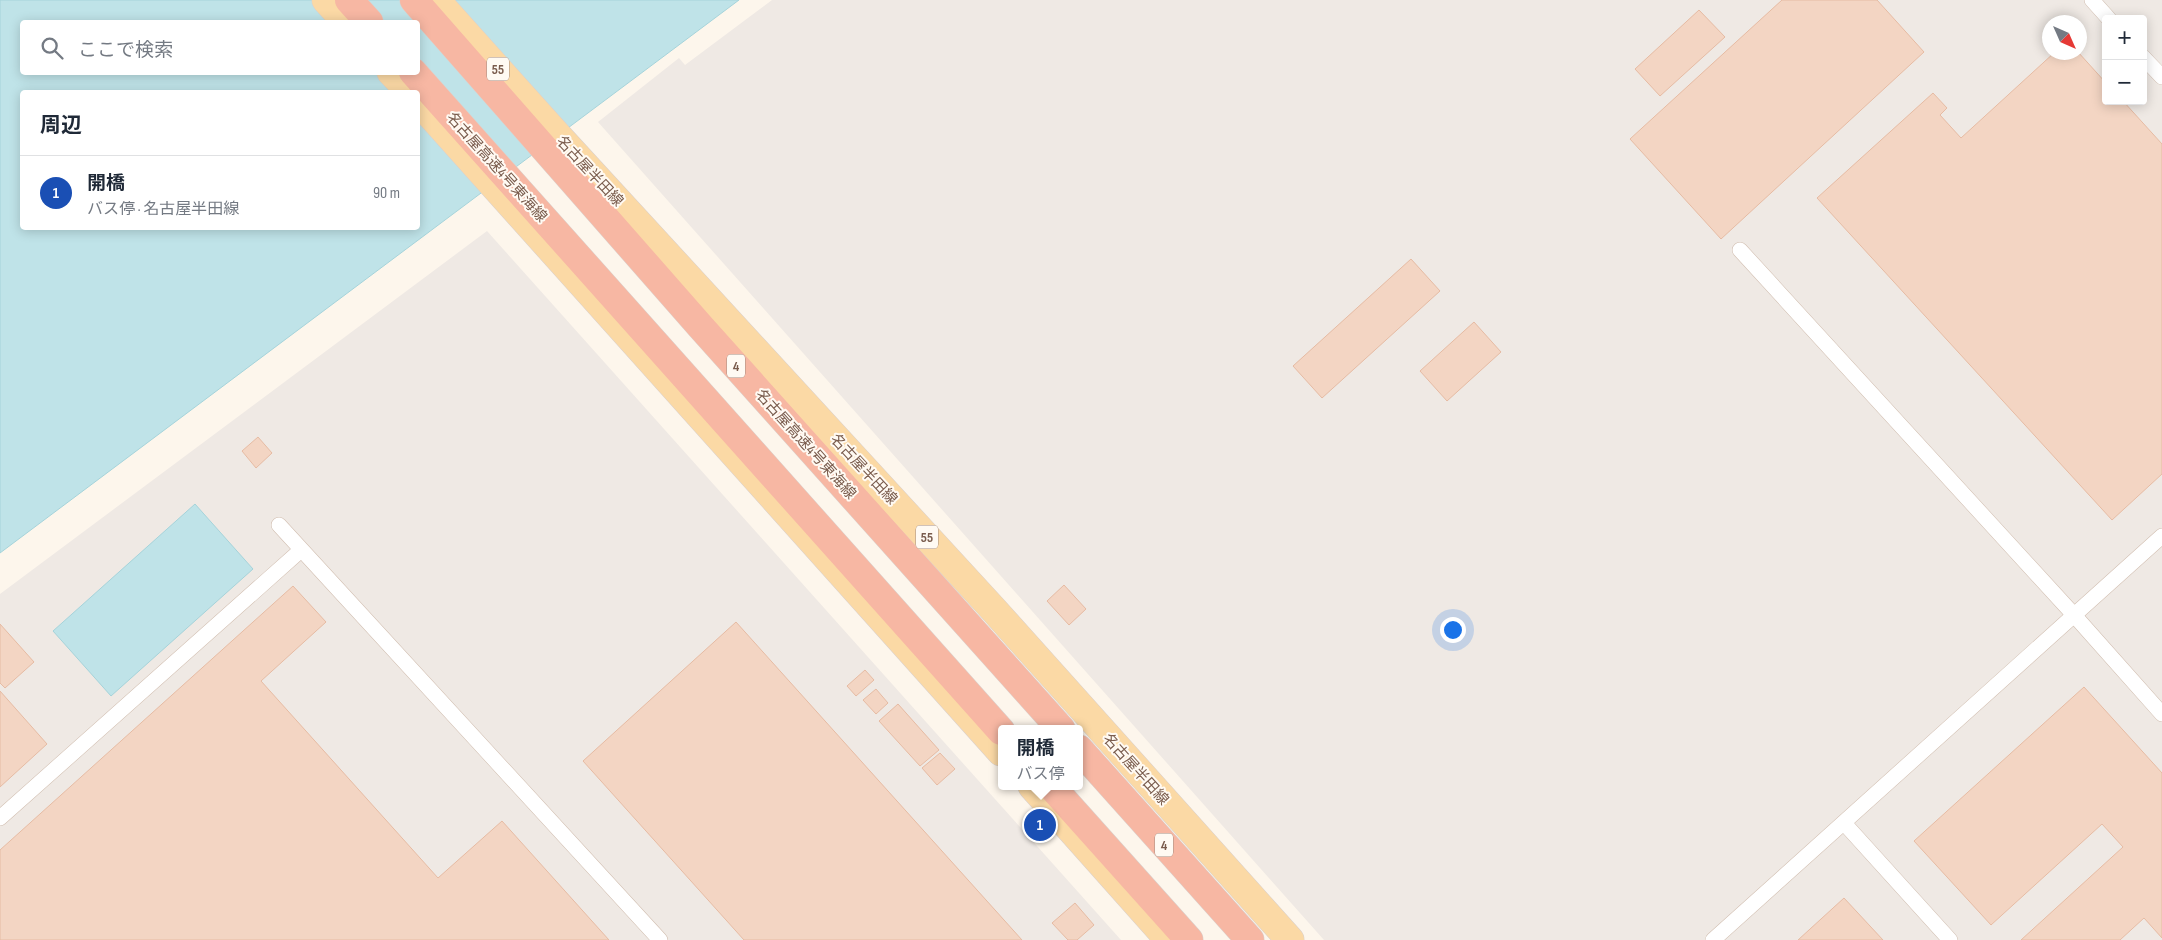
<!DOCTYPE html>
<html lang="ja">
<head>
<meta charset="utf-8">
<style>
  :root { --surface:#fff; --page:#f6f6f7; --text:#1f2937; --muted:#747a83; --line:#e0e1e3; --accent:#0f766e }
  body { margin:0; font-family:"Sofia Sans Condensed","Noto Sans JP",sans-serif; background:var(--page); color:var(--text) }
  .controls { position:absolute; right:15px; top:15px; display:grid; overflow:hidden; border-radius:5px; box-shadow:0 2px 12px #0003 }
  .controls button { width:45px; height:45px; display:grid; place-items:center; padding:0; border:0; border-bottom:1px solid var(--line); background:var(--surface); color:var(--text); font:25px sans-serif }
  .compass { position:absolute; left:2042px; top:15px; width:45px; height:45px; border-radius:50%; background:var(--surface); box-shadow:0 2px 12px #0003; rotate:135deg }
  .you { position:absolute; left:1452px; top:629px; width:18px; height:18px; margin:-12px; border:4px solid #fff; border-radius:50%; background:#1a73e8; box-shadow:0 0 0 8px #1a73e833 }
  .badge { display:grid; place-items:center; width:32px; height:32px; border-radius:50%; background:var(--accent); color:#fff; font-size:16px; font-weight:700 }
  .pin { position:absolute; translate:-50% -50%; border:2px solid #fff; box-shadow:0 1px 5px #0006 }
  .popup { position:absolute; left:998px; top:725px; width:85px; height:65px; box-sizing:border-box; display:grid; place-content:center; border-radius:5px; background:var(--surface); filter:drop-shadow(0 1px 4px #0005); font-size:16px; white-space:nowrap; color:var(--muted) }
  .popup b { font-size:19px; color:var(--text) }
  .popup::after { content:''; position:absolute; left:50%; top:100%; margin-left:-10px; border:10px solid transparent; border-top-color:var(--surface) }
  .list { margin:0; padding:0; list-style:none }
  h2 { display:flex; justify-content:space-between; align-items:center; height:65px; margin:0; padding:0 20px; font-size:21px }
  h2 small { font-size:16px; font-weight:400; color:var(--muted) }
  .list li { display:grid; grid-template-columns:32px 1fr auto; gap:15px; align-items:center; box-sizing:border-box; height:75px; padding:0 20px; border-top:1px solid var(--line) }
  .list b { display:block; font-size:19px; white-space:nowrap }
  .list p { margin:0; font-size:16px; white-space:nowrap; color:var(--muted) }
  .list em { font-size:16px; font-style:normal; color:var(--muted) }
  .icon { flex:none; width:28px; height:28px; fill:none; stroke:currentColor; stroke-width:2; stroke-linecap:round; stroke-linejoin:round }
  .map { position:relative; flex:none; width:2162px; height:940px; overflow:hidden }
  .search { position:absolute; background:var(--surface); box-shadow:0 2px 12px #0003; left:20px; top:20px; width:400px; height:55px; display:flex; align-items:center; gap:12px; box-sizing:border-box; padding:0 18px; border-radius:5px; color:var(--muted); font-size:19px }
  .panel { position:absolute; background:var(--surface); box-shadow:0 2px 12px #0003; left:20px; top:90px; width:400px; height:140px; border-radius:5px }
  .map>svg:first-child { display:block }
  .industrial { fill:#efe9e4; fill-rule:evenodd }
  .water { fill:#bfe3e8; stroke:#a5d3da; fill-rule:evenodd }
  .building { fill:#f3d5c3; stroke:#e6bba3 }
  .lines { fill:none; stroke-linecap:round; stroke-linejoin:round }
  .lane-casing { stroke:#d1beb0; stroke-width:16 }
  .primary-casing { stroke:#dad1cd; stroke-width:29 }
  .highway-casing { stroke:#dad1cd; stroke-width:29 }
  .lane { stroke:#fff; stroke-width:15 }
  .primary { stroke:#fbd9a5; stroke-width:28 }
  .highway { stroke:#f7b7a3; stroke-width:28 }
  .labels { text-anchor:middle; stroke-width:4; stroke-linejoin:round; paint-order:stroke }
  .shield { fill:#fffaf3; stroke:#a28b7f; stroke-width:1 }
  .shield-label { font-size:14px; font-weight:bold; fill:#7a5c4d }
  .street-label { font-size:15px; fill:#7a5c4d; stroke:#fffaf3 }
</style>
</head>
<body>
<div class="map">
<svg width="2162" height="940" viewBox="0 0 2162 940">
  <rect width="100%" height="100%" fill="#fdf6ec"/>
  <g class="industrial">
    <path d="M772 0H2162V940H1324L598 122 679 58 685 65ZM2106 19H2143V101H2106ZM2050 22H2080V52H2050Z"/>
    <path d="M487 231 1121 940H0V594Z"/>
  </g>
  <g class="water">
    <path d="M0 0H739L0 553ZM22 22H418V72H22ZM22 92H418V228H22Z"/>
    <path d="M195 504 253 569 111 696 53 631Z"/>
  </g>
  <g class="building">
    <path d="M1782 0H1877L1924 52 1721 239 1630 139Z"/>
    <path d="M1699 10 1725 37 1660 96 1635 69Z"/>
    <path d="M2055 52H2078L2106 83V101H2123L2162 144V474L2112 520 1817 198 1933 93 1947 108 1940 115 1961 138Z"/>
    <path d="M1411 259 1440 291 1322 398 1293 366Z"/>
    <path d="M1474 322 1501 352 1447 401 1420 371Z"/>
    <path d="M258 437 272 453 256 468 242 451Z"/>
    <path d="M1064 585 1086 609 1069 625 1047 601Z"/>
    <path d="M293 586 326 622 261 681 438 878 502 821 609 940H0V850Z"/>
    <path d="M736 622 1022 940H744L583 761Z"/>
    <path d="M0 624 34 662 5 688 0 683Z"/>
    <path d="M865 670 874 680 856 696 847 686Z"/>
    <path d="M2084 687 2162 773V938L2144 918 2120 940H2021L2123 847 2102 824 1991 925 1914 841Z"/>
    <path d="M876 689 888 703 876 714 863 700Z"/>
    <path d="M0 691 47 744 0 787Z"/>
    <path d="M898 704 939 750 920 766 879 721Z"/>
    <path d="M940 753 955 769 937 785 922 768Z"/>
    <path d="M1844 898 1883 940H1798Z"/>
    <path d="M1075 903 1094 925 1077 940H1068L1052 923Z"/>
  </g>
  <g class="lines">
    <defs>
      <g id="lane">
        <path d="M2092 0 2109 19"/>
        <path d="M2143 57 2162 77"/>
        <path d="M1740 250 2074 615 2162 714"/>
        <path d="M279 525 660 940"/>
        <path d="M0 818 301 550"/>
        <path d="M1844 823 1950 940"/>
        <path d="M1713 940 2162 536"/>
      </g>
      <g id="primary">
        <path d="M326 0 346 22"/>
        <path d="M436 0 560 138 994 610 1290 940"/>
        <path d="M391 72 410 92"/>
        <path d="M418 101 1001 752"/>
        <path d="M1032 786 1169 940"/>
      </g>
      <g id="highway">
        <path d="M349 0 369 22"/>
        <path d="M414 0 701 327 1061 729"/>
        <path d="M413 72 1001 731"/>
        <path d="M1079 749 1250 940"/>
        <path d="M1051 786 1189 940"/>
      </g>
    </defs>
    <use href="#lane" class="lane-casing"/>
    <use href="#primary" class="primary-casing"/>
    <use href="#highway" class="highway-casing"/>
    <use href="#lane" class="lane"/>
    <use href="#primary" class="primary"/>
    <use href="#highway" class="highway"/>
  </g>
  <g class="labels">
    <g class="shield">
      <rect x="487" y="57.5" width="22" height="23" rx="4"/>
      <rect x="727" y="354.5" width="18" height="23" rx="4"/>
      <rect x="916" y="525.5" width="22" height="23" rx="4"/>
      <rect x="1155" y="833.5" width="18" height="23" rx="4"/>
    </g>
    <g class="shield-label">
      <text x="498" y="74">55</text>
      <text x="736" y="371">4</text>
      <text x="927" y="542">55</text>
      <text x="1164" y="850">4</text>
    </g>
    <g class="street-label">
      <text transform="translate(497 167) rotate(48)" y="5">名古屋高速4号東海線</text>
      <text transform="translate(590 171) rotate(47)" y="5">名古屋半田線</text>
      <text transform="translate(806 444) rotate(48)" y="5">名古屋高速4号東海線</text>
      <text transform="translate(864 469) rotate(47)" y="5">名古屋半田線</text>
      <text transform="translate(1136 769) rotate(48)" y="5">名古屋半田線</text>
    </g>
  </g>
</svg>
<div class="controls">
<button>+</button>
<button>−</button>
</div>
<svg class="compass" viewBox="-18 -18 36 36"><path d="M0-13l5 13h-10z" fill="#e53935"/><path d="M0 13l5-13h-10z" fill="#747a83"/></svg>
<div class="you"></div>
<div class="pin badge" style="left:1040px;top:825px;background:#1a4fb4">1</div>
<div class="popup"><b>開橋</b>バス停</div>
<div class="search"><svg class="icon" aria-label="search" viewBox="0 0 24 24"><circle cx="10" cy="10" r="6"/><path d="M15 15l6 6"/></svg>ここで検索</div>
<section class="panel">
<h2>周辺<small></small></h2>
<ul class="list">
<li><span class="badge" style="background:#1a4fb4">1</span><div><b>開橋</b><p>バス停 · 名古屋半田線</p></div><em>90 m</em></li>
</ul>
</section>
</div>
</body>
</html>
